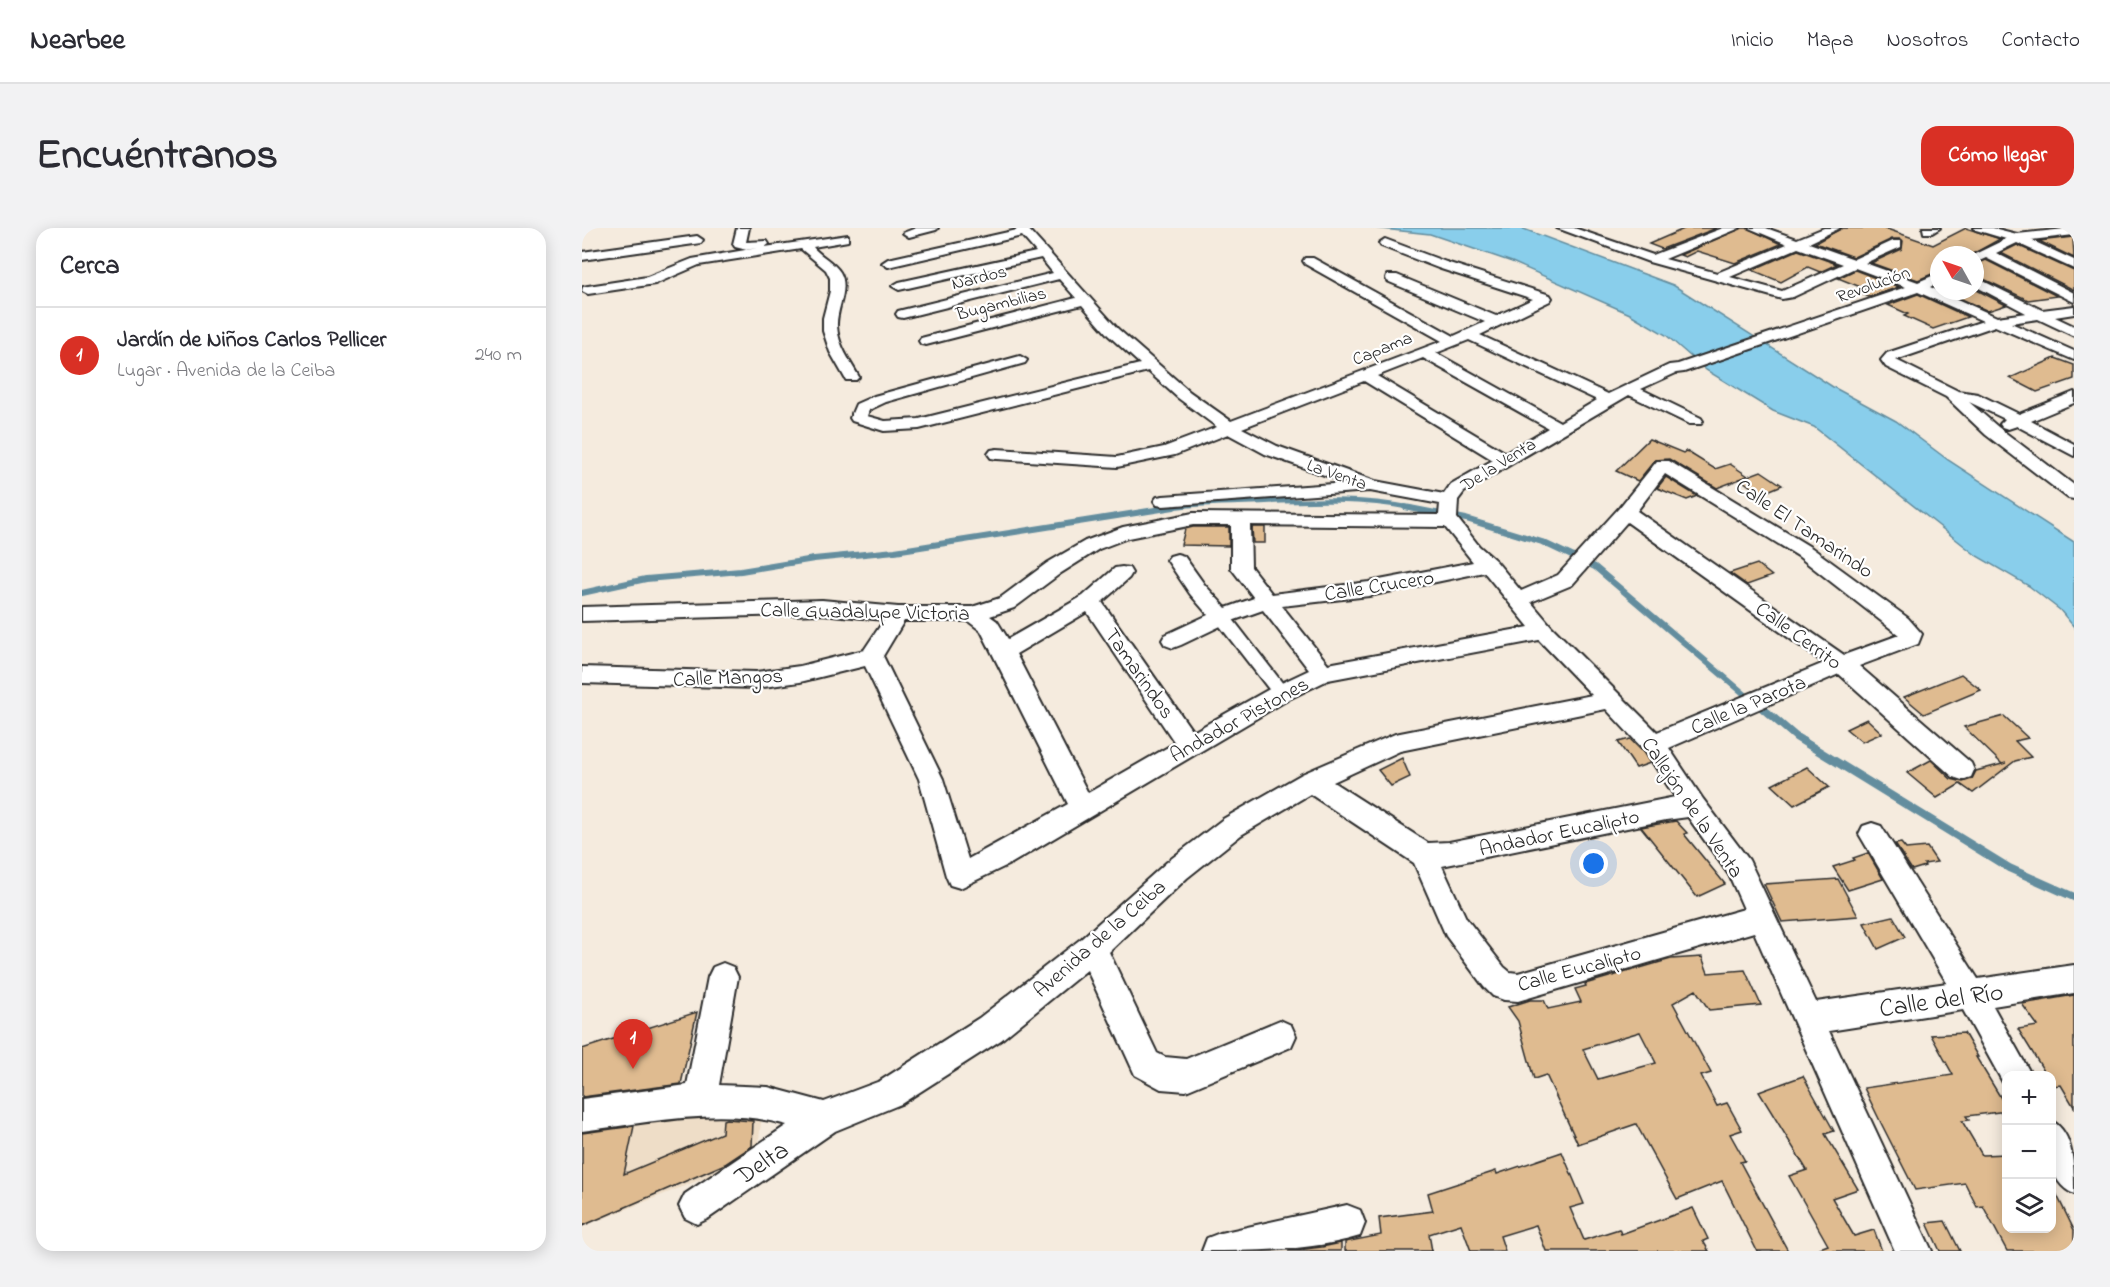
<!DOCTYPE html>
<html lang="es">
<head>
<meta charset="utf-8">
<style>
  :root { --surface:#fff; --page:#f2f2f3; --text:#2b2b33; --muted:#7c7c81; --line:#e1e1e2; --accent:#d93025 }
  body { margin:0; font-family:"Indie Flower",sans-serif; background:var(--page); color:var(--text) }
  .controls { position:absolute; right:18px; bottom:18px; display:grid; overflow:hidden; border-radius:12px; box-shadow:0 3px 15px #0003 }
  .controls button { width:54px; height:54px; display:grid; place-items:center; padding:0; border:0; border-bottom:2px solid var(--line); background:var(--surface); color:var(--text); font:30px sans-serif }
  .compass { position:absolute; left:1348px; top:18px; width:54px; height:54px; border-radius:50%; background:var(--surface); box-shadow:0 3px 15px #0003; rotate:310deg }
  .you { position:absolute; left:1012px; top:636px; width:21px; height:21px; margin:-15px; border:4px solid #fff; border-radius:50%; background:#1a73e8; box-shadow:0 0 0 9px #1a73e833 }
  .badge { display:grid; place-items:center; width:39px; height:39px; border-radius:50%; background:var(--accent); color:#fff; font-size:20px; font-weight:700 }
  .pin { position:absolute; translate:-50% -50px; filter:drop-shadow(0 2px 3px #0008) }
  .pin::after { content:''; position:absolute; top:32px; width:21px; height:18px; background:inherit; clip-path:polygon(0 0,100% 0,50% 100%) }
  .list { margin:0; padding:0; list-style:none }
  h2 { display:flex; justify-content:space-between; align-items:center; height:78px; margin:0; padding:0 24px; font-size:26px }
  h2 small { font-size:20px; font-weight:400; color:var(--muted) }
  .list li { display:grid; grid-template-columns:39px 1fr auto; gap:18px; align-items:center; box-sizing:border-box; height:96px; padding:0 24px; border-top:2px solid var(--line) }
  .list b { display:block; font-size:22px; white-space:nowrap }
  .list p { margin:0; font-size:20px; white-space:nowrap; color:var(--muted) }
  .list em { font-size:20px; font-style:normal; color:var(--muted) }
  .icon { flex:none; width:33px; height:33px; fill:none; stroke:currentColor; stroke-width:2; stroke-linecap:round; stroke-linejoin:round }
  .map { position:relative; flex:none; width:1492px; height:1023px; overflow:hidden; border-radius:18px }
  header { display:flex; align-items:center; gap:36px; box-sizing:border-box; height:84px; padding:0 30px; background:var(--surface); border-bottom:2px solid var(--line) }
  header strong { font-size:28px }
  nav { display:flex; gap:33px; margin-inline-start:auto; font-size:21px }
  .intro { display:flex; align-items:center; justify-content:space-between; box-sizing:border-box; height:144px; padding:0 36px }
  h1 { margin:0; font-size:42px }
  .button { padding:15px 27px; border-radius:18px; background:var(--accent); color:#fff; font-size:21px; font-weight:700 }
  main { display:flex; gap:36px; padding:0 36px }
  aside { flex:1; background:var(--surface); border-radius:18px; box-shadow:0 3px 15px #0003 }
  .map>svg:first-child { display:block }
  .built { fill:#eeddc7 }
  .water { fill:#89ceeb; stroke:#638d9e; stroke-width:1.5 }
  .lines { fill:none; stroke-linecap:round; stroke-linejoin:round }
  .stream-far2 { stroke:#638d9e; stroke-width:4.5 }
  .stream-far1 { stroke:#638d9e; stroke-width:6 }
  .stream { stroke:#638d9e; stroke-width:8 }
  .building { fill:#dfbb90; stroke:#2b2b2b; stroke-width:1.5; fill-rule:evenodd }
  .pedestrian-casing { stroke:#2b2b2b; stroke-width:4 }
  .minor-casing { stroke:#2b2b2b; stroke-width:4 }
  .pedestrian { fill:#fff; fill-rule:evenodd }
  .minor { fill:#fff; fill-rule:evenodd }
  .labels { text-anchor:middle; stroke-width:4.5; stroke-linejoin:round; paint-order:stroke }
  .far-street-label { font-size:18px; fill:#2b2b2b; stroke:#fff }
  .street-label { font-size:21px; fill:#2b2b2b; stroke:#fff }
  .near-street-label { font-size:26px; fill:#2b2b2b; stroke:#fff }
</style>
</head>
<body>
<header>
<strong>Nearbee</strong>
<nav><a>Inicio</a><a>Mapa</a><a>Nosotros</a><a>Contacto</a></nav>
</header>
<div class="intro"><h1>Encuéntranos</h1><a class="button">Cómo llegar</a></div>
<main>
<aside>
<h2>Cerca<small></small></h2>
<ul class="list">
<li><span class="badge">1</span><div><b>Jardín de Niños Carlos Pellicer</b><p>Lugar · Avenida de la Ceiba</p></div><em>240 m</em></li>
</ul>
</aside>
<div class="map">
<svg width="1492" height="1023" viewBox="0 0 1492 1023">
  <rect width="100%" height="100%" fill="#f5ebde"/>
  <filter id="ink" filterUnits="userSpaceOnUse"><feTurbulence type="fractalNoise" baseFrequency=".0167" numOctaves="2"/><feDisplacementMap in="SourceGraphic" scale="12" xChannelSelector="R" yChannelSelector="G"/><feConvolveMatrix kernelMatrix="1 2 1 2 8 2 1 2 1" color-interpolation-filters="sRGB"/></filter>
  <g filter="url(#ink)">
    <path class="built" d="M181 877 175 929 0 999V889Z"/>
    <path class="water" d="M791 0H939L1091 57 1251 159 1314 193 1366 232 1492 314V399L1478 382 1447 358 1395 328 1232 199 1191 183 1124 142 1084 107 1048 86 930 34 848 6Z"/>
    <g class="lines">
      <path class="stream-far2" d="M583 280C615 275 647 275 679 274 729 272 781 270 830 280"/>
      <g class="stream-far1">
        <path d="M823 279 884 291 960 314 1013 339 1173 475"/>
        <path d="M0 365 64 351 159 343 232 331 313 323 592 279"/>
      </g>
      <path class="stream" d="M1172 473 1214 509 1427 640 1492 669"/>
    </g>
    <g class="building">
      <path d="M1104 0H1135L1080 21 1067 16Z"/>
      <path d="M1160 0H1165L1199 16 1153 35 1115 23 1103 29 1098 27Z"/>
      <path d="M1260 0H1302L1351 17 1384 0 1418 11 1389 27H1357V43L1336 52 1289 35 1320 21 1321 13 1319 11H1310L1272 29 1233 15Z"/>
      <path d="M1491 9 1492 30 1457 13Z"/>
      <path d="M1435 17 1492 43V62L1419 25Z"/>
      <path d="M1216 22 1255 36 1238 44 1226 39 1199 54 1170 42Z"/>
      <path d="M1404 32 1475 68 1446 72 1393 47V37Z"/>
      <path d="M1273 42 1317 59 1287 69 1277 65 1286 62 1256 50Z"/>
      <path d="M1393 61 1424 77 1406 83 1362 63H1393Z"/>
      <path d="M1336 66 1386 89 1351 101 1322 88 1326 86 1306 77Z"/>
      <path d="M1473 130 1492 137V151L1455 164 1428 150Z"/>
      <path d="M1067 211 1101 225 1104 223 1133 241 1148 236 1166 248 1135 260 1087 231 1073 232 1056 253 1034 243Z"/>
      <path d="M1179 243 1200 257 1179 266 1158 251Z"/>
      <path d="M1084 249 1115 268 1105 272 1075 260Z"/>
      <path d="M611 299H647V318L599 317 603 301Z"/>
      <path d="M670 299H683V315H671Z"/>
      <path d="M1175 336 1190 348 1165 357 1148 345Z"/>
      <path d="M1379 446 1399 462 1342 486 1322 469Z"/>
      <path d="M1422 488 1446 510 1433 513 1449 529 1433 533 1391 565 1378 556 1355 570 1325 545 1349 532 1369 551 1381 554 1390 551 1394 543 1424 535 1420 536 1382 499Z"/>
      <path d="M1285 491 1300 505 1280 514 1264 501Z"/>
      <path d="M1048 511 1061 524 1068 535 1054 540 1036 514Z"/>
      <path d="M820 530 828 549 809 558 796 542Z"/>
      <path d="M1225 539 1247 559 1212 577 1190 557Z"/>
      <path d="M1094 593 1105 605 1102 606 1143 656 1115 669 1059 599Z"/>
      <path d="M1319 615 1324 621 1345 619 1355 634 1342 636 1343 638 1330 642 1313 616Z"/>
      <path d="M1286 625 1301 651 1266 662 1251 639 1273 632 1271 630Z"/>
      <path d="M1256 651 1276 688 1200 694 1182 656Z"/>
      <path d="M1311 688 1323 709 1296 721 1282 695Z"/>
      <path d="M1120 729 1126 745 1163 742 1179 777 1127 782 1114 762 1091 775 1129 845 1119 848 1135 878 1145 875 1160 902 1148 906 1163 933 1158 934 1206 1023H1175L1140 953 1095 971 1054 896 996 916 964 847 952 851 936 793 926 779 948 772H962L966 781 999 774 993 761 1004 758 1003 756 1089 731ZM1058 804 1074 835 1016 851 1001 821Z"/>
      <path d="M1492 767V879L1479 857 1470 858V848H1465L1436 801 1456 798 1440 776Z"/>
      <path d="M115 784 99 856 0 869V821Z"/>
      <path d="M1382 805 1396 829H1394L1425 880V883L1384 888 1387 892 1380 893 1400 927 1425 926V1000H1470V957L1492 1002V1023H1425L1401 978 1395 979 1383 955 1333 962 1300 897 1282 860 1371 847 1349 807Z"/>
      <path d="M1221 848 1252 903 1243 906 1276 961 1250 970 1272 1008 1292 1002 1300 1023H1239L1238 1020 1246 1017 1207 948 1225 942 1177 864Z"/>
      <path d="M144 891 171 893 170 918 143 936 0 998V905L52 898 42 946 140 905 141 892Z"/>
      <path d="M980 924 1002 976 988 980 1002 1012 1037 1001 1039 1006 1111 980 1126 1011 1121 1013 1127 1023H964L954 997 918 1008 923 1023H889L879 996 847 1006 850 1023H763V1014L799 1007 797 990 851 983 846 965 914 943 915 946Z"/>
      <path d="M1363 993 1378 1023H1358L1345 995Z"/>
      <path d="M759 1015V1023H706L740 1019Z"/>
    </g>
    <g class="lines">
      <defs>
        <path id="pedestrian" d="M640 384 646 385 705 461 708 465 705 469 699 471 693 469 634 393 632 389 634 385Z"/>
        <g id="minor">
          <path d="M155 0H167L164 14 185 13 187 16 183 19 266 7V13L231 19C238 28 251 33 258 44 268 61 254 80 255 98 256 117 268 133 277 149L274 152H264L248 124 241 103V90L248 63V50L244 42 219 21 117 37 73 56 6 66 0 63 1 59 6 58 65 49 110 31 175 20 165 22 153 19 151 16Z"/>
          <path d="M334 0H356L354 2 327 9 321 5Z"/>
          <path d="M433 0H445L536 101 608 164 649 193 860 113 723 36 721 33 723 30H731L872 108 903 94 805 53 804 50 805 47H815L914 88 951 71 856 40 799 18 797 15 803 11 864 34 968 67 970 70 968 73 898 107 1026 166 1087 137 1096 136 1324 59 1273 40 1211 69 1200 71 1067 34 975 0H992L1071 27 1141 0H1158L1083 31 1135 45 1205 16 1167 0H1184L1215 11 1242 0H1258L1227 15 1272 31 1311 13H1319V19L1283 35 1336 54 1357 45V54L1348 59 1415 89 1444 85 1393 58V49L1460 82 1492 78V86L1473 89 1492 98V108L1456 91 1429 95 1492 123V132L1413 98 1314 132 1376 163 1396 166 1437 186 1492 164V175L1449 193 1492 216V228L1435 198 1426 201 1420 199 1418 196 1423 191 1387 174 1416 199 1492 257V271L1486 270 1404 207 1364 169 1304 139 1299 132 1305 125 1401 93 1336 64 1102 144 1094 145 1059 161 1119 190 1121 193 1119 196H1107L1047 167 882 264 876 272 875 290 897 318 914 333 939 363 976 347 1037 280 1075 233H1087L1230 320 1326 390 1340 406 1336 416 1277 438 1389 535 1392 542 1389 549 1380 552 1371 549 1257 446 1087 520 1121 571 1167 632 1234 774 1365 755 1277 606 1281 598 1290 595 1299 598 1396 751 1492 737V765L1411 778 1450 848H1424V860L1381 782 1247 803 1350 1023H1313L1172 704 936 773 922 772 911 768 902 759 864 708 832 635 728 566 659 607 605 650 527 724 575 825 583 829 604 831 698 792 709 797 714 808 709 819 604 863 579 861 553 847 505 742 419 812 319 876 253 903 127 990 115 996 103 990 97 978 103 966 205 897C139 878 66 895 0 903V871L105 857 126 749 131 739 141 735 151 739 156 749 137 857 186 859 242 874 298 853 397 790 500 710 585 634 641 591 720 546 813 506 1010 467 957 412 746 452 707 471 430 635 378 660 368 657 364 648 337 551 283 438 218 454 174 460 0 455V439L174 444 218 438 282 422 302 392 240 386 0 393V379L240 372 316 379H390L418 370 465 335 503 313 541 299 611 285 857 287 858 276 788 263 581 278 575 277 572 273 575 269 581 268 765 255 683 226 646 206 593 227 535 239 415 231 409 230 406 226 409 222 415 221 535 229 582 219 635 199 596 170 566 143 337 201 302 203 270 193 268 190 274 176 292 168 438 128 445 132 443 135 304 174 287 182 285 188 303 193 337 191 558 136 526 107 500 77 344 117 339 116 337 113 339 110 494 70 477 51 321 90 316 89 314 86 316 83 471 45 459 30 317 62 310 58 317 54 454 24 440 8 306 39 300 35 306 31 435 2ZM1216 20 1261 36 1200 63 1148 49ZM887 112 1015 172 978 194 854 125ZM841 130 966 200 924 225 795 148ZM782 153 911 232 869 256 862 266 793 253 695 218 660 200ZM1083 246 1216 328 1317 407 1262 427 1055 283ZM1045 294 1242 435 1075 504 970 399 949 374 990 357ZM611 297H649V340L672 370 644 380 622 356 602 328 595 326 588 328 585 332 608 366 626 387 583 407 580 412 583 417 591 420 599 417 647 394 681 382 727 442 691 459 611 504 520 374 547 350 550 345 547 340 540 339 533 340 501 368 426 411 415 393 408 388 432 380 479 345 517 321 546 310ZM668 297 863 299 891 334 787 354 690 366 669 339ZM902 344 947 399 746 436 700 378 787 368ZM505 384 593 515 506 565 434 426ZM322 393H386L399 403 486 576 386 631 361 551 301 428ZM1024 481 1063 523 1093 569 867 614 846 615 751 554 818 523ZM1106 589 1147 647 1162 681 936 745 928 744 922 739 884 690 860 638 1084 592Z"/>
          <path d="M1341 0H1358L1350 5H1342Z"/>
          <path d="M1392 0H1411L1435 6 1492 0V7L1449 12 1492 32V41L1435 15 1414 25 1492 65V74L1404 30 1393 35 1391 27 1424 11 1394 2Z"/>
          <path d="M115 8 121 12 119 15 0 32V24Z"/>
          <path d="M1470 893C1492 905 1492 939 1492 966 1464 954 1467 919 1470 893Z"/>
          <path d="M765 977 778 982 783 995 778 1008C728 1023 673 1023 620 1023L625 1010 638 1005Z"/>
        </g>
      </defs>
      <use href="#pedestrian" class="pedestrian-casing"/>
      <use href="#minor" class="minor-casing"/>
      <use href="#pedestrian" class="pedestrian"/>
      <use href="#minor" class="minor"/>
    </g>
  </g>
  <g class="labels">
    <g class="far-street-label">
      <text transform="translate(397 49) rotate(-14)" y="6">Nardos</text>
      <text transform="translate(1291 56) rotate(-20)" y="6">Revolución</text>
      <text transform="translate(419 75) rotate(-14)" y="6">Bugambilias</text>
      <text transform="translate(800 120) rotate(-22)" y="6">Capama</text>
      <text transform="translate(916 236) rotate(-32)" y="6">De la Venta</text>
      <text transform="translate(755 246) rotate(19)" y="6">La Venta</text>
    </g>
    <g class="street-label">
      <text transform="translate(1223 300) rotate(34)" y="7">Calle El Tamarindo</text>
      <text transform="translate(797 357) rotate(-9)" y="7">Calle Crucero</text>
      <text transform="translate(283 383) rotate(1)" y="7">Calle Guadalupe Victoria</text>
      <text transform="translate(1217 407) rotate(36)" y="7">Calle Cerrito</text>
      <text transform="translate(558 445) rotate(55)" y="7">Tamarindos</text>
      <text transform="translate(146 449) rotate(-2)" y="7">Calle Mangos</text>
      <text transform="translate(1166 476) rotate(-23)" y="7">Calle la Parota</text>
      <text transform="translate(657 491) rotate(-29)" y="7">Andador Pistones</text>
      <text transform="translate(1111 579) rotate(56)" y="7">Callejón de la Venta</text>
      <text transform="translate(977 604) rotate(-12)" y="7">Andador Eucalipto</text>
      <text transform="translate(517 710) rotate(-41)" y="7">Avenida de la Ceiba</text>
      <text transform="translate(997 740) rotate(-15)" y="7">Calle Eucalipto</text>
    </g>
    <g class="near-street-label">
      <text transform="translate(1359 771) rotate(-8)" y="9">Calle del Río</text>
      <text transform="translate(179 934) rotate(-34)" y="9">Delta</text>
    </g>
  </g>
</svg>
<div class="controls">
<button>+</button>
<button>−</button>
<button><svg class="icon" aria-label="layers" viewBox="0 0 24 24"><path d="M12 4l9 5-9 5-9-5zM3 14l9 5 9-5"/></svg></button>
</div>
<svg class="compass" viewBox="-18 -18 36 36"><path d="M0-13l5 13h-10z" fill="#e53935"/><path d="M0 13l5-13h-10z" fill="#7c7c81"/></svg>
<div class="you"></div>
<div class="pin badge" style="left:51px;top:841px">1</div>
</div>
</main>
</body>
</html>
